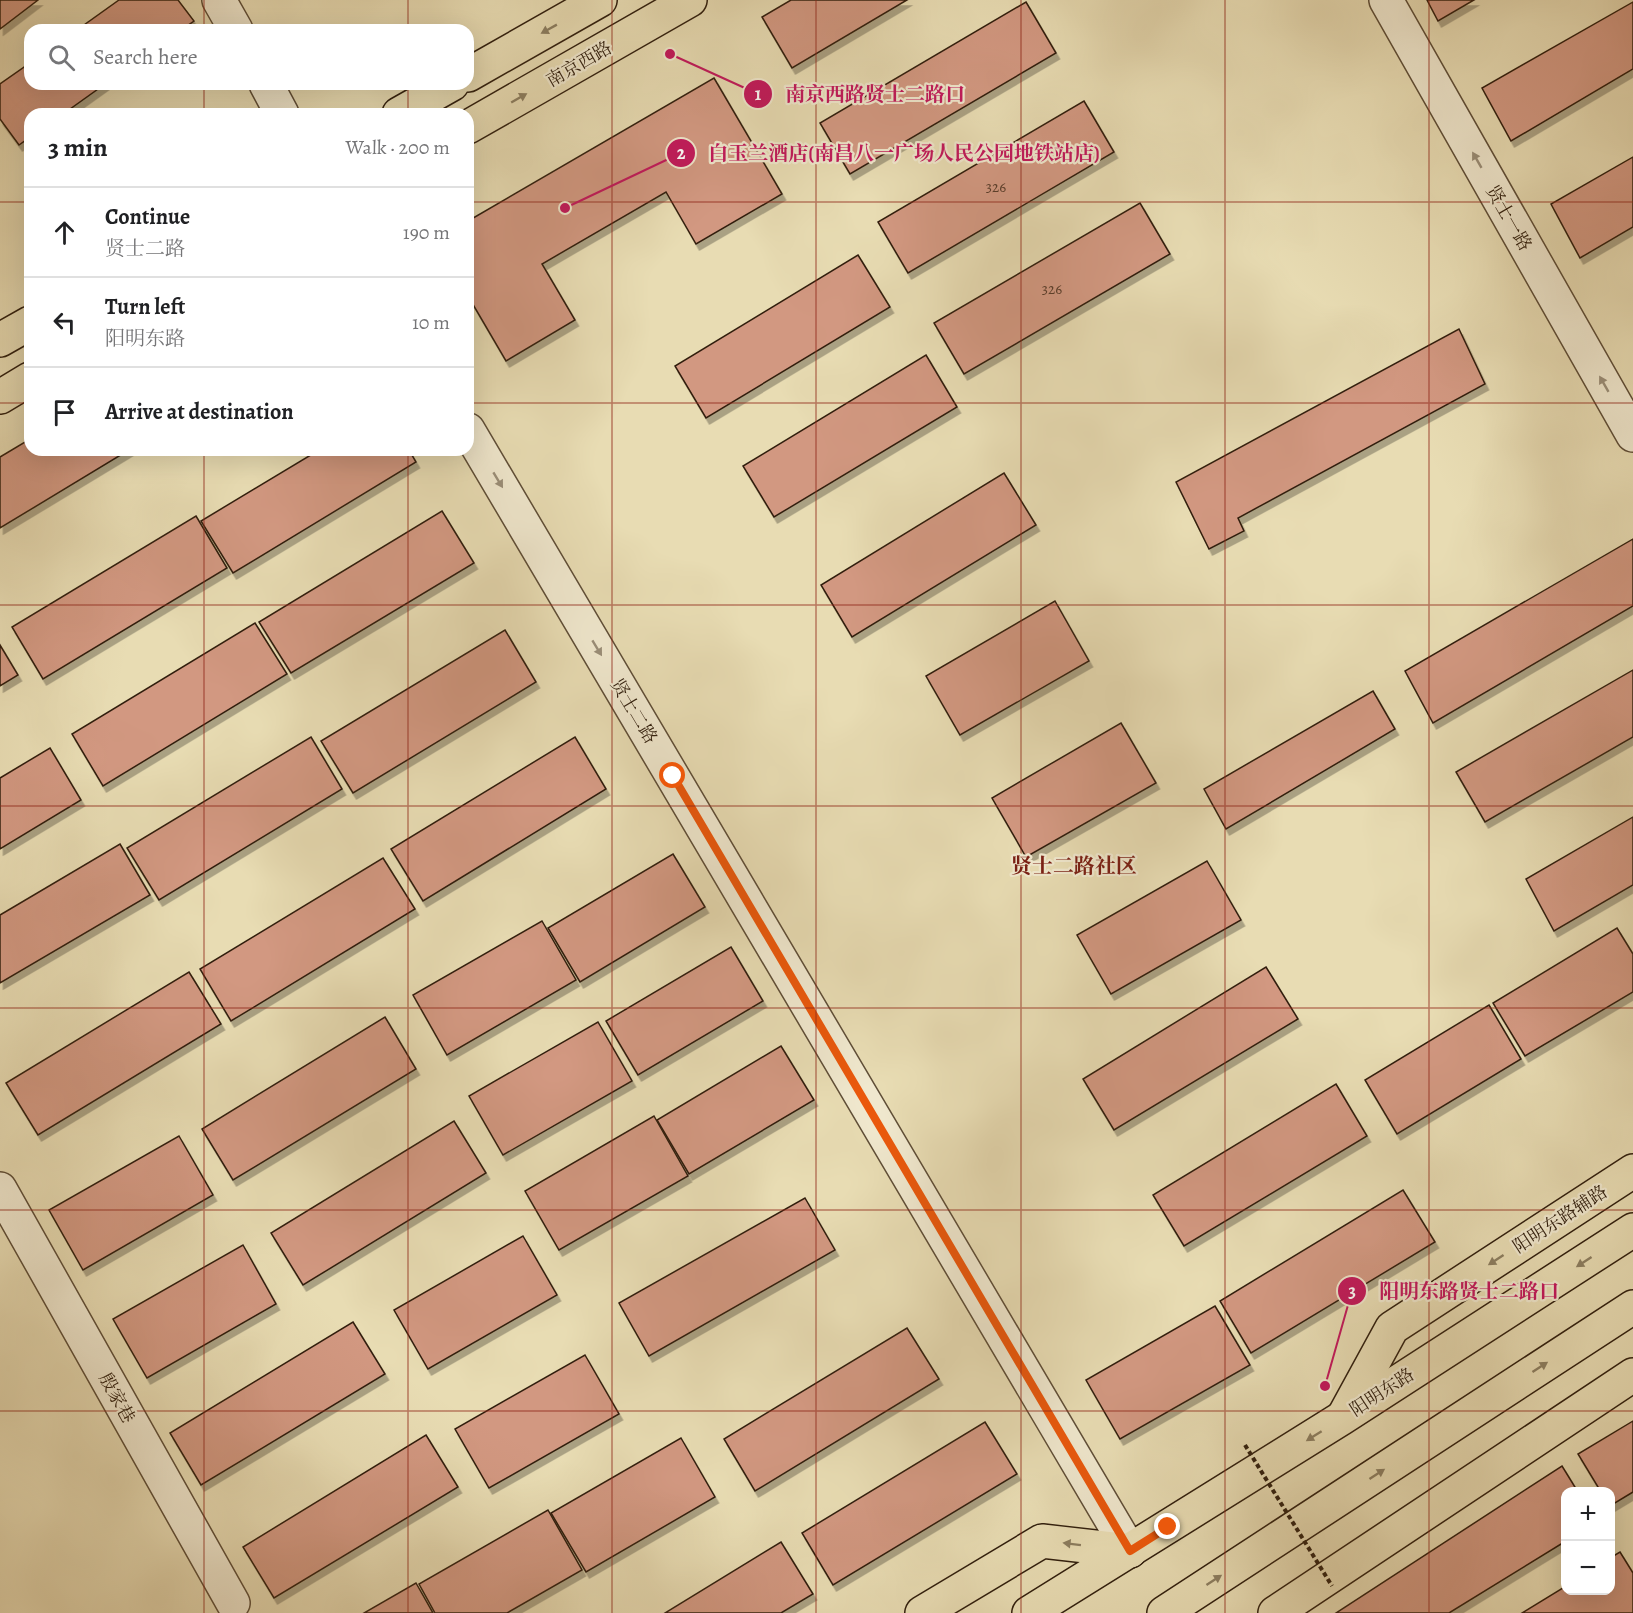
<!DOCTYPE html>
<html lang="en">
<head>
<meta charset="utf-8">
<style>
  :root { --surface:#fff; --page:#f2f2f2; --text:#202124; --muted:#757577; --line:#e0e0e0 }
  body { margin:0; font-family:Alegreya,"Noto Serif SC",serif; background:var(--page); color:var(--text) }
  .controls { position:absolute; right:18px; bottom:18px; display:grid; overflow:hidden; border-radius:12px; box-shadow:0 6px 24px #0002 }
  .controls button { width:54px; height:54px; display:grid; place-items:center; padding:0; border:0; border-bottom:2px solid var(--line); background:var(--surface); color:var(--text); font:30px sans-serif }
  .stop { position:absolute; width:18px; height:18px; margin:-14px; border:4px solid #ea580c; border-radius:50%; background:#fff }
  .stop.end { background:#ea580c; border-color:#fff; box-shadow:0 2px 6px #0008 }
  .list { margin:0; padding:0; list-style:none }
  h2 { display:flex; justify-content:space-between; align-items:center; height:78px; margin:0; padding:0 24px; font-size:26px }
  h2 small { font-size:20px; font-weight:400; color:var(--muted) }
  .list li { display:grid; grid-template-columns:39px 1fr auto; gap:18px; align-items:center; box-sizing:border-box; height:90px; padding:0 24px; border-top:2px solid var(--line) }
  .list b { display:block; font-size:22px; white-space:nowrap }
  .list p { margin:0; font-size:20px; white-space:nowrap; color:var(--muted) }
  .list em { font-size:20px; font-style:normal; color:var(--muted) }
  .icon { flex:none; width:33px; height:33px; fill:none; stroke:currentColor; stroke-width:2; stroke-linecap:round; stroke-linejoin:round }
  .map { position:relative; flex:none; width:1633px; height:1613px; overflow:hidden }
  .search { position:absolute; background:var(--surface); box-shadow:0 6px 24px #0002; left:24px; top:24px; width:450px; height:66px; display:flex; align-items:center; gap:15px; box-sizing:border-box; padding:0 21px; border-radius:18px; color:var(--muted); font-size:22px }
  .panel { position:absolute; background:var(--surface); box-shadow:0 6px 24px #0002; left:24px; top:108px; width:450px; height:348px; border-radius:18px }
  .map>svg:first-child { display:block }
  .building { fill:#d29881; stroke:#311f0e; stroke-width:1.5; filter:url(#shadow) }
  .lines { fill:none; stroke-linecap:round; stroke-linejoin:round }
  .minor-casing { stroke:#5f4e37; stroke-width:36 }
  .major-casing { stroke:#311f0e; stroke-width:36 }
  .minor { stroke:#f0e8ce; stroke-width:33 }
  .major { stroke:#e8dcb3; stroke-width:33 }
  .path-bridge { stroke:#311f0e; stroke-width:4; stroke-dasharray:4.5 3; stroke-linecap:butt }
  .oneway { fill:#8c7e60 }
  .oneway2 { fill:#9a8e78 }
  .route { stroke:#ea580c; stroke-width:8 }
  .grid { fill:none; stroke:#8f2418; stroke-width:1.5; stroke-opacity:0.55 }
  .labels { text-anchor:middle; stroke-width:4.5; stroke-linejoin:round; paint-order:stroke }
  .number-label { font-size:15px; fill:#593d2b }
  .street-label { font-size:18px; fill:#311f0e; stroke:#f0e8ce }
  .quarter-label { font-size:21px; font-weight:bold; fill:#7a1f14; stroke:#f0e8ce }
  .leader { fill:none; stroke:#c2185b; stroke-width:2 }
  .callout-dot { fill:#c2185b; stroke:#f0e8ce; stroke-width:2 }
  .mark-label { font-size:18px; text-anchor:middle; font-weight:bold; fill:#fff }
  .callout-label { font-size:20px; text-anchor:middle; font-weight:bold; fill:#c2185b; stroke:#f0e8ce; stroke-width:4.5; stroke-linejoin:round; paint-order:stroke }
</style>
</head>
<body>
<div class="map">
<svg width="1633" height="1613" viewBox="0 0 1633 1613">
  <defs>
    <filter id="shadow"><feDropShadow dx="3.5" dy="6" stdDeviation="0" flood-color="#0004"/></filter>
  </defs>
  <rect width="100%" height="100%" fill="#e8dcb3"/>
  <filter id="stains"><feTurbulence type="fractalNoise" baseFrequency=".00333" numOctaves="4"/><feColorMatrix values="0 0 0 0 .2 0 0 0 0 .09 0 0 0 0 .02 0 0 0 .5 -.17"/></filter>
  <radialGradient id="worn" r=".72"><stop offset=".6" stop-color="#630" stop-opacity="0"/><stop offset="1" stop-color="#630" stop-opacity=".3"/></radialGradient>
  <g class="building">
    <path d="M0 0H38L0 29Z"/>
    <path d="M119 0H178L194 21 181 30H77Z"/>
    <path d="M791 0H907L792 68 762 17Z"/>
    <path d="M1427 0H1474L1438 21Z"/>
    <path d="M1026 2 1056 53 850 174 820 123Z"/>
    <path d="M1633 2V69L1511 141 1482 88Z"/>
    <path d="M30 63V84H105L63 114H30V137L19 145 0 119V84Z"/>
    <path d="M714 78 782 194 696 244 666 192 542 264 575 320 506 361 468 296V221Z"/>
    <path d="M1084 101 1114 152 908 273 878 222Z"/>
    <path d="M1633 157V227L1580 258 1551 204Z"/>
    <path d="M1140 203 1170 254 964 374 934 323Z"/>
    <path d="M858 255 890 307 706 418 675 366Z"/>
    <path d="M1459 329 1485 384 1238 518 1244 531 1209 549 1176 482Z"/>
    <path d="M926 355 957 407 774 517 743 466Z"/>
    <path d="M30 439V450H129L0 528V457Z"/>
    <path d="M319 450H409L416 462 233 573 201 521Z"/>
    <path d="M1004 473 1036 525 852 637 821 585Z"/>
    <path d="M442 511 474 563 291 673 259 622Z"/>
    <path d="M196 516 227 568 43 679 12 627Z"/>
    <path d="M1633 539V606L1433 723 1405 671Z"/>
    <path d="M1055 601 1089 661 960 735 926 676Z"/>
    <path d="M255 623 287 674 103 786 72 734Z"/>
    <path d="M505 630 536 682 353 793 321 741Z"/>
    <path d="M0 645 18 675 0 686Z"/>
    <path d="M1633 670V737L1485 822 1456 772Z"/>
    <path d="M1373 691 1395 729 1226 829 1204 789Z"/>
    <path d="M1121 723 1156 783 1026 857 992 798Z"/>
    <path d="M311 737 342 789 159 900 127 848Z"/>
    <path d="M575 737 606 789 423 901 391 849Z"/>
    <path d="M50 748 81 800 0 849V778Z"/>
    <path d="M1633 817V885L1554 931 1526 879Z"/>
    <path d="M120 844 150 895 0 983V915Z"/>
    <path d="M673 854 705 907 580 982 548 928Z"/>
    <path d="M383 858 415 909 231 1021 200 969Z"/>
    <path d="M1207 861 1241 920 1111 994 1077 935Z"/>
    <path d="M542 921 576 980 447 1055 413 995Z"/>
    <path d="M1617 928 1633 954V992L1525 1056 1493 1003Z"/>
    <path d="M731 947 763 1001 638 1075 606 1021Z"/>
    <path d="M1266 967 1298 1019 1114 1130 1083 1079Z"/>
    <path d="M189 972 221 1024 38 1135 6 1083Z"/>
    <path d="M1489 1005 1521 1059 1397 1134 1365 1080Z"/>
    <path d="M385 1017 416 1069 233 1180 202 1129Z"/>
    <path d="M598 1022 632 1081 503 1155 469 1096Z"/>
    <path d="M781 1046 814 1100 689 1174 657 1120Z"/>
    <path d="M1336 1084 1367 1136 1184 1246 1153 1195Z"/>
    <path d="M654 1116 688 1176 559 1250 525 1191Z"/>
    <path d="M454 1121 486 1173 303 1285 271 1233Z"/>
    <path d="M179 1136 213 1195 83 1270 49 1210Z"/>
    <path d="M1403 1190 1435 1242 1251 1353 1220 1301Z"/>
    <path d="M805 1198 835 1250 649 1356 619 1303Z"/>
    <path d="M523 1236 557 1295 428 1369 394 1310Z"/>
    <path d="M243 1245 276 1304 147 1378 113 1319Z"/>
    <path d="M1215 1306 1250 1365 1120 1439 1086 1380Z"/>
    <path d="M353 1322 385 1374 201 1485 170 1433Z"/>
    <path d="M907 1328 939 1379 755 1491 724 1439Z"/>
    <path d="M585 1355 619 1414 489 1488 455 1429Z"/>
    <path d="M1633 1421V1492L1610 1506V1492H1601L1578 1454Z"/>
    <path d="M985 1422 1017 1474 833 1585 802 1533Z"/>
    <path d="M426 1435 458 1487 274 1598 243 1547Z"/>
    <path d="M681 1438 715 1497 586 1572 551 1513Z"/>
    <path d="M1562 1466 1578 1492H1566V1541L1449 1613H1336Z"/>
    <path d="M548 1510 582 1570 507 1613H435L419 1584Z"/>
    <path d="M781 1542 813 1594 781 1613H665Z"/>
    <path d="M1620 1552 1633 1573V1613H1522L1566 1586V1590H1610V1558Z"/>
    <path d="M416 1583 433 1613H364Z"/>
  </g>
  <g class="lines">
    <defs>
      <g id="minor">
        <path d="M219 0 236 30"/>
        <path d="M1386 0 1633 435"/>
        <path d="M266 84 282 114"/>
        <path d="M468 430 1130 1551"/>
        <path d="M0 1189 233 1603"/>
      </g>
      <g id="major">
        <path d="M468 75 600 0"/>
        <path d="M399 114 452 84"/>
        <path d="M468 127 690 0"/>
        <path d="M0 340 30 323"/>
        <path d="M0 397 30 379"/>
        <path d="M1345 1414 1392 1328 1633 1171"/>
        <path d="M922 1613 1042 1541 1130 1551"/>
        <path d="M1029 1613 1342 1418 1633 1230"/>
        <path d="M1164 1613 1633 1307"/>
        <path d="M1275 1613 1633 1375"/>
      </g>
    </defs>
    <use href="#minor" class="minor-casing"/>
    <use href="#major" class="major-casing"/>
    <use href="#minor" class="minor"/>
    <use href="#major" class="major"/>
    <path class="path-bridge" d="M1245 1445 1332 1586"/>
  </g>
  <defs><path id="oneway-solid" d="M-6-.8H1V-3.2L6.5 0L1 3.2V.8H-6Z" transform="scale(1.5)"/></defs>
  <g class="oneway">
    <use href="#oneway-solid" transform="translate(549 29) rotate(151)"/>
    <use href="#oneway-solid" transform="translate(519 98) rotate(-30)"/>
    <use href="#oneway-solid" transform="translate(1496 1260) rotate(147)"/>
    <use href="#oneway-solid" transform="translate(1584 1262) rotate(147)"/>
    <use href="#oneway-solid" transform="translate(1540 1367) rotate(-33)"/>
    <use href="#oneway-solid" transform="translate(1314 1436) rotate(148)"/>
    <use href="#oneway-solid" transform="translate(1377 1474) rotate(-33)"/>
    <use href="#oneway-solid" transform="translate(1072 1544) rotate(-173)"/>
    <use href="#oneway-solid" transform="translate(1214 1580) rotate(-33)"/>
  </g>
  <g class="oneway2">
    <use href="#oneway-solid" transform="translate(1477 160) rotate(-120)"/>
    <use href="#oneway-solid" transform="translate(1604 384) rotate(-120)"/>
    <use href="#oneway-solid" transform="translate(498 480) rotate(59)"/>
    <use href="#oneway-solid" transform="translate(597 648) rotate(59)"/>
  </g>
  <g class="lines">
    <path class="route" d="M673 776 1130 1551 1168 1527"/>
  </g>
  <path class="grid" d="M204 0V30M408 0V30M612 0V1613M816 0V1613M1021 0V1613M1225 0V1613M1429 0V1613M204 84V114M408 84V114M0 202H30M468 202H1633M0 403H30M468 403H1633M204 450V1613M408 450V1613M0 605H1633M0 806H1633M0 1008H1633M0 1210H1633M0 1411H1633"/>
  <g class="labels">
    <g class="number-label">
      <text x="996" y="192">326</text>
      <text x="1052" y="294">326</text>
    </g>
    <g class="street-label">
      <text transform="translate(579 64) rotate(-30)" y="6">南京西路</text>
      <text transform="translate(1509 218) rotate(60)" y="6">贤士一路</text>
      <text transform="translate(634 711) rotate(59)" y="6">贤士二路</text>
      <text transform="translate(1560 1219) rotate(-33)" y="6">阳明东路辅路</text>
      <text transform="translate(1382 1392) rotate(-33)" y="6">阳明东路</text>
      <text transform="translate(117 1398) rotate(61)" y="6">殷家巷</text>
    </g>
    <g class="quarter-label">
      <text x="1074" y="873">贤士二路社区</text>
    </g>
  </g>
  <path class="leader" d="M670 54L758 94M565 208L681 153M1325 1386L1352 1291"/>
  <g class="callout-dot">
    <circle cx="670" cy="54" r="6"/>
    <circle cx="565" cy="208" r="6"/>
    <circle cx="1325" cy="1386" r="6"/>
    <circle cx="758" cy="94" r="15"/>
    <circle cx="681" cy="153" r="15"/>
    <circle cx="1352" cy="1291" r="15"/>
  </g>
  <g class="mark-label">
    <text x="758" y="100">1</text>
    <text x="681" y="159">2</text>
    <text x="1352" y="1297">3</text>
  </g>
  <g class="callout-label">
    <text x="875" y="101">南京西路贤士二路口</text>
    <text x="904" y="160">白玉兰酒店(南昌八一广场人民公园地铁站店)</text>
    <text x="1469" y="1298">阳明东路贤士二路口</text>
  </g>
  <rect width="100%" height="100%" filter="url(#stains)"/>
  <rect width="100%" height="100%" fill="url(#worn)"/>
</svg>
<div class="controls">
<button>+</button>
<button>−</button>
</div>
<div class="stop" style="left:673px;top:776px"></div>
<div class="stop end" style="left:1168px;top:1527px"></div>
<div class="search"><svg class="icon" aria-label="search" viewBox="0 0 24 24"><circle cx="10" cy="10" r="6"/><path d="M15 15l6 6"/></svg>Search here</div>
<section class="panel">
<h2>3 min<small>Walk · 200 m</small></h2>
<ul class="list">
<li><svg class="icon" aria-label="ahead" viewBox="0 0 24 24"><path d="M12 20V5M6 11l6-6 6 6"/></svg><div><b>Continue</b><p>贤士二路</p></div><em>190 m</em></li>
<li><svg class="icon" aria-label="left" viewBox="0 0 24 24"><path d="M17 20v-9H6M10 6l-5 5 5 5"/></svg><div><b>Turn left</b><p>阳明东路</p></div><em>10 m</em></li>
<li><svg class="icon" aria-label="arrive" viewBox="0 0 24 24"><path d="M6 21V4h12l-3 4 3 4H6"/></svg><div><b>Arrive at destination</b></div></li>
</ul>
</section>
</div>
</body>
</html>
